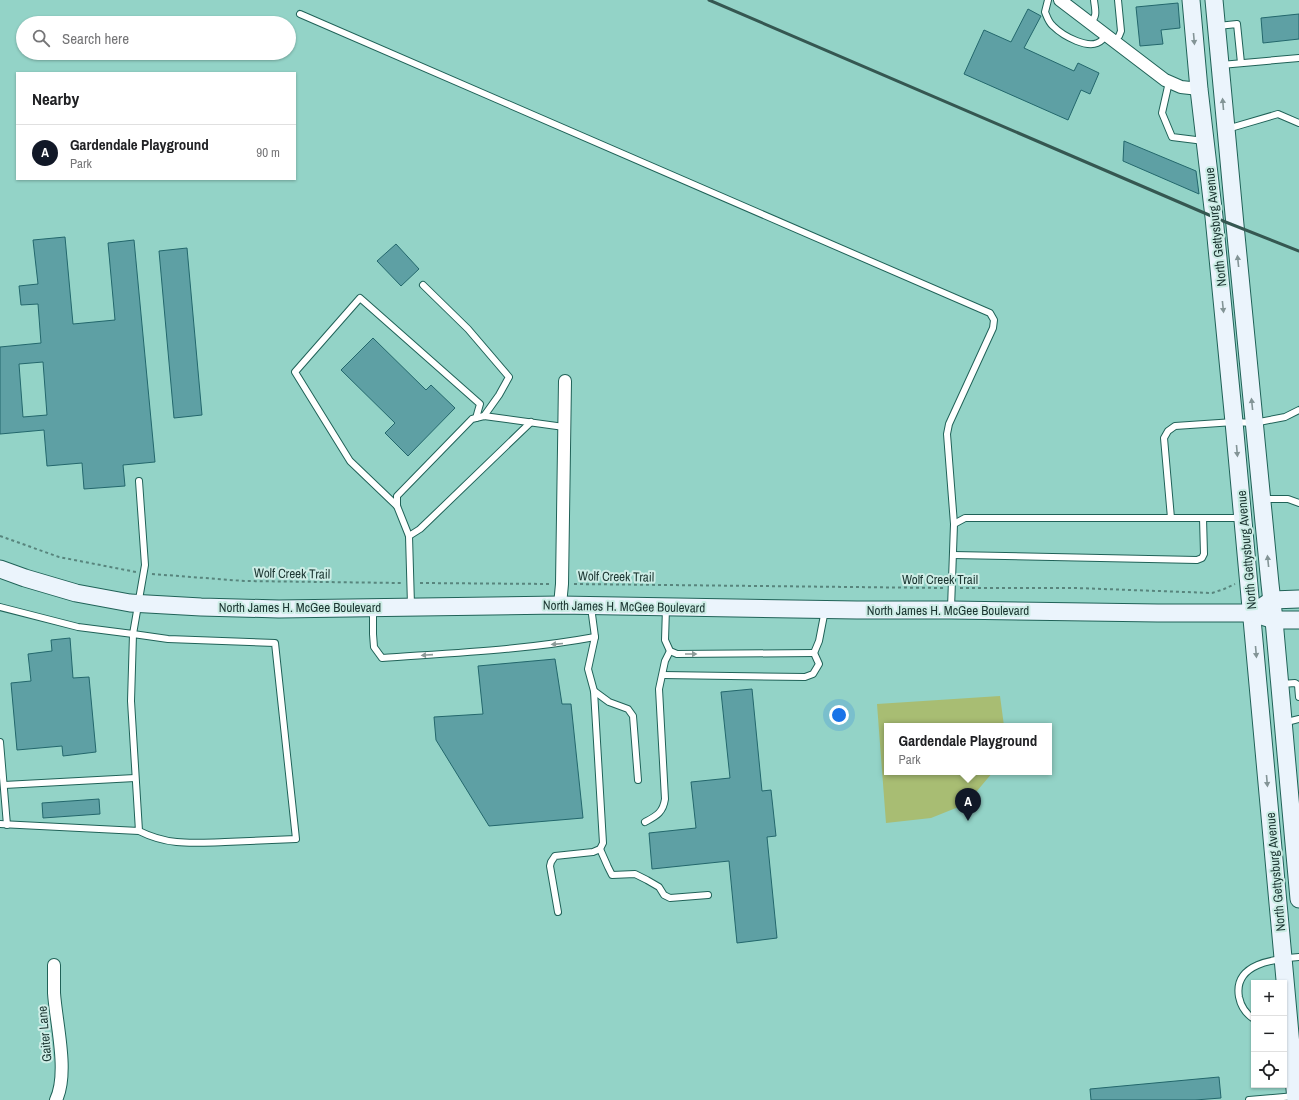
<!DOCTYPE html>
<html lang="en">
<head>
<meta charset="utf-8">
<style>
  :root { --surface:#fff; --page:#f2f2f2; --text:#202124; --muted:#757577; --line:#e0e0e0; --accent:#111827 }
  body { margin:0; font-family:"Archivo Narrow",sans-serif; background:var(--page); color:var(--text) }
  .controls { position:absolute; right:12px; bottom:12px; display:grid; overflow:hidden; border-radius:0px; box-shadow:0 1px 3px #0004 }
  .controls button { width:36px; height:36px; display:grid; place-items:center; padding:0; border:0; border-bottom:1px solid var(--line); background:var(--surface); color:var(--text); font:20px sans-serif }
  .you { position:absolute; left:839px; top:715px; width:14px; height:14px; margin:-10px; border:3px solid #fff; border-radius:50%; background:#1a73e8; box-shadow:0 0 0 6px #1a73e833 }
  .badge { display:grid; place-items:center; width:26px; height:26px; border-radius:50%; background:var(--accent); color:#fff; font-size:13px; font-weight:700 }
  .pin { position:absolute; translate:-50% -33px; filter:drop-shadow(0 1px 2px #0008) }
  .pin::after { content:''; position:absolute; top:21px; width:14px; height:12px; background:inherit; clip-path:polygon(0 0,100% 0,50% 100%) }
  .popup { position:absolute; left:884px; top:723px; width:168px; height:52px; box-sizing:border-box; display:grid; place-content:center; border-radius:0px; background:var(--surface); filter:drop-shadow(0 1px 3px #0005); font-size:13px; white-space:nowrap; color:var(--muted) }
  .popup b { font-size:15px; color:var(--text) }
  .popup::after { content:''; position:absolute; left:50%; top:100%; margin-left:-8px; border:8px solid transparent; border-top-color:var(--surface) }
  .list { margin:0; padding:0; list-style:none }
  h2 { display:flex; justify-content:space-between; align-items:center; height:52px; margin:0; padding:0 16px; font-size:17px }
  h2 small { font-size:13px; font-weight:400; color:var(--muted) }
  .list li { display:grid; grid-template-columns:26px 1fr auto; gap:12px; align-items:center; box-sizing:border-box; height:56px; padding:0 16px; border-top:1px solid var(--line) }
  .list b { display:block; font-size:15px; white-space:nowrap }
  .list p { margin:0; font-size:13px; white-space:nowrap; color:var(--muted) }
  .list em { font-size:13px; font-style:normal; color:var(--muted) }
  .icon { flex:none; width:22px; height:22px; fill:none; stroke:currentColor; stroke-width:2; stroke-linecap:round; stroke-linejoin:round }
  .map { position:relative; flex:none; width:1299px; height:1100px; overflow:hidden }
  .search { position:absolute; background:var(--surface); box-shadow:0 1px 3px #0004; left:16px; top:16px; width:280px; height:44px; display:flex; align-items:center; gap:10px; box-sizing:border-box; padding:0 14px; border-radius:22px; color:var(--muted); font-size:15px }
  .panel { position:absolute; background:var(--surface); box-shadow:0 1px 3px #0004; left:16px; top:72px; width:280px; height:108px; border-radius:0px }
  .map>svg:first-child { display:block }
  .green { fill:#a8bd73 }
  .building { fill:#5ea0a4; stroke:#23676c; fill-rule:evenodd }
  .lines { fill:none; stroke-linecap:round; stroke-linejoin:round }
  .service-casing { stroke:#206258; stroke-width:8 }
  .minor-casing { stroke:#206258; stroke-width:14 }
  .secondary-casing { stroke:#206258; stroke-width:19 }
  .path { stroke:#58857d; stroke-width:2; stroke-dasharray:3 3; stroke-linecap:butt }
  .service { stroke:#fff; stroke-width:6 }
  .minor { stroke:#fff; stroke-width:12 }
  .secondary { stroke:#ebf4fc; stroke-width:17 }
  .rail { stroke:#355751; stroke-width:3 }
  .oneway { fill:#839496 }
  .oneway2 { fill:#8d9a98 }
  .labels { text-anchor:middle; stroke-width:4; stroke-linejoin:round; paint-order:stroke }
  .street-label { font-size:13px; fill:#1b3531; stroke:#cdede6 }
</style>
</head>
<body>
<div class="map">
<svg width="1299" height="1100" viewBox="0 0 1299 1100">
  <rect width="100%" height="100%" fill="#93d3c7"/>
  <path class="green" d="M1000 696 1004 726H887V772H993L966 804 931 818 886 823 877 704Z"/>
  <g class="building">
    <path d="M1178 3 1180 28 1161 30 1163 44 1140 46 1136 7Z"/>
    <path d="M1028 9 1041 16 1024 48 1074 71 1078 63 1099 73 1090 94 1081 90 1068 120 964 74 984 30 1011 42Z"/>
    <path d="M1299 14V39L1263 43 1261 18Z"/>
    <path d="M1124 141 1196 171 1199 194 1123 161Z"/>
    <path d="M65 237 73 324 115 320 108 243 134 240 155 462 123 465 125 486 84 489 82 463 47 466 44 430 0 434V347L41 343 38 304 21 305 19 286 38 284 33 240ZM43 362 47 415 23 417 19 364Z"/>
    <path d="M396 244 419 269 401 286 377 261Z"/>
    <path d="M187 248 202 415 174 418 159 251Z"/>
    <path d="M373 338 426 390 431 385 455 408 408 456 385 433 395 423 341 370Z"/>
    <path d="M70 638 73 678 89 677 96 752 63 756 62 746 17 750 11 683 31 681 28 654 52 651 51 640Z"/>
    <path d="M555 659 562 704H571L583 818 489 826 436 740 434 717 483 714 478 666Z"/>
    <path d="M752 689 762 791 771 790 776 836 767 837 777 938 737 943 729 861 652 869 649 833 696 828 691 782 730 778 721 692Z"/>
    <path d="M99 799 100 814 43 818 42 803Z"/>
    <path d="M1219 1077 1221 1098 1195 1100H1091L1090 1089Z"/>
  </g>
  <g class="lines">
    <defs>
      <g id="service">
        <path d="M1048 0 1045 12C1047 17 1049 23 1053 26 1062 35 1090 52 1102 40 1103 38 1104 36 1105 34"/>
        <path d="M300 14 990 313 994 320 993 328 949 424 947 434 954 524"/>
        <path d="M1090 23C1098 16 1095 10 1094 0"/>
        <path d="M1218 26 1237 24 1241 63"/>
        <path d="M1114 41 1119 36 1121 31 1118 0"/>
        <path d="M1221 65 1299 58"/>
        <path d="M1169 82 1162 113 1172 137 1204 141"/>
        <path d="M1227 129 1278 114 1299 123"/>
        <path d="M423 285 468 329 509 377 499 395 484 416"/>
        <path d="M1263 499H1288L1299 503"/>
        <path d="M397 506 350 461 295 372 360 298 480 404 476 418"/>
        <path d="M1171 518 1164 438 1168 431 1175 426 1234 422 1254 423 1285 417 1299 410"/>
        <path d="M409 536 420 529 531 422"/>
        <path d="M953 555 1197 560 1202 558 1204 554 1203 518"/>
        <path d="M411 605 409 536 397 506V496L472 419 484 416 564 427"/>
        <path d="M0 607 78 627 133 634 145 565 139 481"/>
        <path d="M666 608 665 640 670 651 677 654 814 653"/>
        <path d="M951 608 954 524 965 518H1242"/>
        <path d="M373 609V634L374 647 382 658C453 653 525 650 595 637"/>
        <path d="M814 653 819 641 825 610"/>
        <path d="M663 675 805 677 813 674 819 664 814 653"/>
        <path d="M1282 684 1295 683 1298 685 1299 697"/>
        <path d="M594 691 609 702 628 709 633 716 638 780"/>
        <path d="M1283 723 1299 719"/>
        <path d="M0 742 7 825"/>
        <path d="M4 785 135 778"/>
        <path d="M645 822C656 816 663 813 665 799L659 689 665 661 670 651"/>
        <path d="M0 824 139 831 131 701 133 634 168 639 275 643 296 839C272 840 248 841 225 842 193 843 169 846 139 831"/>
        <path d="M600 849 608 867 612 875 635 874 647 880 659 887 664 895 670 898 708 895"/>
        <path d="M558 912 550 866 551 862 555 856 593 852 600 849 603 843 594 691 588 669 595 637 591 607"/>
        <path d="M1254 1019C1246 1014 1241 1007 1239 997 1233 963 1275 959 1299 957"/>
        <path d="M1249 1100 1295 1096"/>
      </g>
      <g id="minor">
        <path d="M1060 0 1165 80 1181 87 1199 89"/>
        <path d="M560 605 562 584 565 381"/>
        <path d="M54 965C54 974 54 984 54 993 56 1023 69 1073 56 1100"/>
      </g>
      <g id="secondary">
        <path d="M1191 0 1199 89 1214 217 1234 422 1296 1100"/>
        <path d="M1214 0 1235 225 1270 584 1274 620 1299 899"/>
        <path d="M0 569 25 578 76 593 130 603 201 607 279 609 560 605 857 610H951L1158 613H1252L1274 620H1299"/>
        <path d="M1263 606 1272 600 1299 599"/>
      </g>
    </defs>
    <use href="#service" class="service-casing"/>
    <use href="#minor" class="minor-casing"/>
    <use href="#secondary" class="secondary-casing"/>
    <g class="path">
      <path d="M0 536 59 557 136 572"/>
      <path d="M152 574 244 581 401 583"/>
      <path d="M420 583 551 584"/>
      <path d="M574 584 943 588"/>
      <path d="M960 588H1076L1212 593 1224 589 1235 584"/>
    </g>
    <use href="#service" class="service"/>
    <use href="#minor" class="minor"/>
    <use href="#secondary" class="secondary"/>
    <path class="rail" d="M709 0 1223 221 1299 251"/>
  </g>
  <defs><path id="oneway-solid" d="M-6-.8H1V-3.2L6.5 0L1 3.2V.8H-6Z"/></defs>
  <g class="oneway">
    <use href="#oneway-solid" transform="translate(1194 39) rotate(85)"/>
    <use href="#oneway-solid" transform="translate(1223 104) rotate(-95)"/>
    <use href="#oneway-solid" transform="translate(1238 261) rotate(-96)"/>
    <use href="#oneway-solid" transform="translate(1223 307) rotate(84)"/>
    <use href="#oneway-solid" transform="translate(1252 404) rotate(-96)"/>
    <use href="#oneway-solid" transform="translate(1237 451) rotate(85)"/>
    <use href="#oneway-solid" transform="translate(1268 561) rotate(-96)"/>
    <use href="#oneway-solid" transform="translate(1256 652) rotate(85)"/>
    <use href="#oneway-solid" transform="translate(1267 781) rotate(85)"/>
  </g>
  <g class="oneway2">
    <use href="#oneway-solid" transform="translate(557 644) rotate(175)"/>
    <use href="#oneway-solid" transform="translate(691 654)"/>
    <use href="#oneway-solid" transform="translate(427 655) rotate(176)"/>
  </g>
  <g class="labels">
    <g class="street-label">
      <text transform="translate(1215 227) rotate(-96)" y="5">North Gettysburg Avenue</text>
      <text transform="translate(1246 550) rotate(-95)" y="5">North Gettysburg Avenue</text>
      <text transform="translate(292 573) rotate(1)" y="5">Wolf Creek Trail</text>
      <text transform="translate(616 576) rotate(1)" y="5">Wolf Creek Trail</text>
      <text x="940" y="584">Wolf Creek Trail</text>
      <text transform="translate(624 606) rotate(1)" y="5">North James H. McGee Boulevard</text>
      <text x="300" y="612">North James H. McGee Boulevard</text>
      <text x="948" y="615">North James H. McGee Boulevard</text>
      <text transform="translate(1275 872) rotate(-95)" y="5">North Gettysburg Avenue</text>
      <text transform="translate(44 1034) rotate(-95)" y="5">Gaiter Lane</text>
    </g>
  </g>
</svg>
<div class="controls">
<button>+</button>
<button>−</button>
<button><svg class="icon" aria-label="locate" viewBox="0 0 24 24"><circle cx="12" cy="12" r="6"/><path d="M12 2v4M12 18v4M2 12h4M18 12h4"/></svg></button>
</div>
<div class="you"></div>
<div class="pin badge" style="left:968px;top:821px">A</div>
<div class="popup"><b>Gardendale Playground</b>Park</div>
<div class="search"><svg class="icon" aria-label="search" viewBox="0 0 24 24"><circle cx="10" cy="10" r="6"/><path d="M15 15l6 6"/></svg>Search here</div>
<section class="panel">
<h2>Nearby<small></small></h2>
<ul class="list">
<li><span class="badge">A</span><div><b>Gardendale Playground</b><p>Park</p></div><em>90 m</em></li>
</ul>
</section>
</div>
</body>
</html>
